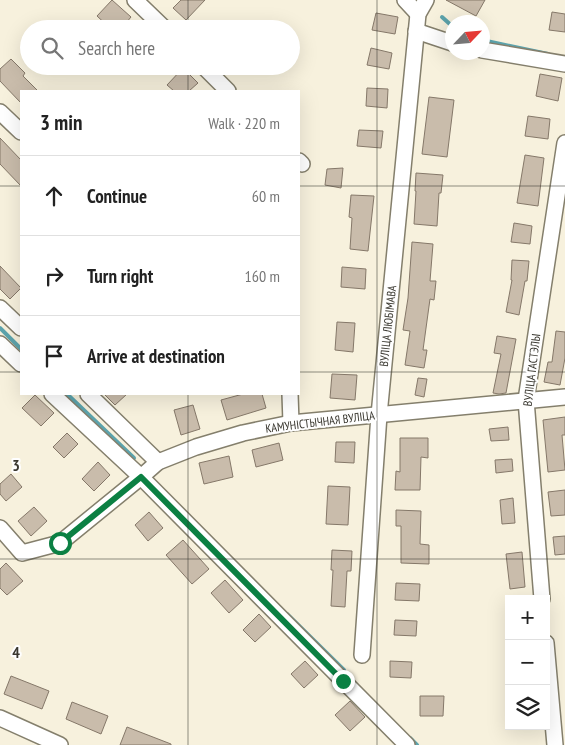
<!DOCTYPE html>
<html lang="en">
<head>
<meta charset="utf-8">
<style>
  :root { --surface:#fff; --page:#f6f6f6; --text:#222; --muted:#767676; --line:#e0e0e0 }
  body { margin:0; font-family:"PT Sans Narrow",sans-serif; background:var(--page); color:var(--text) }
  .controls { position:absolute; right:15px; bottom:15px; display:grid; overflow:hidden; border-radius:0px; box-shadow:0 5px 20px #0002 }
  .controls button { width:45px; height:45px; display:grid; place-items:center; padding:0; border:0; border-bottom:1px solid var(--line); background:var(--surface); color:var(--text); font:25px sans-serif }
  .compass { position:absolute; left:445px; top:15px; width:45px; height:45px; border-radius:50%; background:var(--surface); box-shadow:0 5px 20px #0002; rotate:64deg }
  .stop { position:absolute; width:15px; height:15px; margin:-11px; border:4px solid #0b8043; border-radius:50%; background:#fff }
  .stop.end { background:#0b8043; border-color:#fff; box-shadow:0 1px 5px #0008 }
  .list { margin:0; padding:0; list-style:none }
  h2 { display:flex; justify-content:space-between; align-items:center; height:65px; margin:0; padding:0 20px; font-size:21px }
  h2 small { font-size:16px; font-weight:400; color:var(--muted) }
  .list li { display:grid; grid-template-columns:32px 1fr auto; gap:15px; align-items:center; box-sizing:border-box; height:80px; padding:0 20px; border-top:1px solid var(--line) }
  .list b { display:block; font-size:19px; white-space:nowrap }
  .list em { font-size:16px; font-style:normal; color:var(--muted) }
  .icon { flex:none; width:28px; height:28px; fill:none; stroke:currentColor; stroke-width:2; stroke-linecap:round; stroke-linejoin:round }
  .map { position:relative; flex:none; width:565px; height:745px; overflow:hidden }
  .search { position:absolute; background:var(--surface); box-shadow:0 5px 20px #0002; left:20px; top:20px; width:280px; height:55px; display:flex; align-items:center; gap:12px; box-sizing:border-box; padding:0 18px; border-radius:28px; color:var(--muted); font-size:19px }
  .panel { position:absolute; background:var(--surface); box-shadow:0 5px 20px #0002; left:20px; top:90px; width:280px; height:305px; border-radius:0px }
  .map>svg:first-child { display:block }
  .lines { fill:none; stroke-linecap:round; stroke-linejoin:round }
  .stream { stroke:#5ca3ac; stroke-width:4 }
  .building { fill:#c9bcab; stroke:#857869 }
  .minor-casing { stroke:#847f6c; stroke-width:18 }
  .minor { stroke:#fff; stroke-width:15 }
  .route { stroke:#0b8043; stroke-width:6 }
  .grid { fill:none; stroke:#39372f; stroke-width:1; stroke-opacity:0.55 }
  .labels { text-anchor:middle; stroke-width:4; stroke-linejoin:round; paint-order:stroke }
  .street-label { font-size:12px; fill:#39372f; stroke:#fefefe }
  .grid-label { font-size:16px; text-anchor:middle; font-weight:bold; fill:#39372f; stroke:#fefefe; stroke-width:4; stroke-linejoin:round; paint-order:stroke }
</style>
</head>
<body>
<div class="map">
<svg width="565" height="745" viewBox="0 0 565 745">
  <rect width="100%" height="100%" fill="#f7f1dd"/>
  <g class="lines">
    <g class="stream">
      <path d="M442 17 452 26"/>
      <path d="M482 40 548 54"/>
      <path d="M0 328 21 349"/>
      <path d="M67 394 134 458"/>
      <path d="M287 614 344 670"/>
      <path d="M410 738 417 745"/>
    </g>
  </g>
  <g class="building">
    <path d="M112 0 131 17 121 29H111L97 16Z"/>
    <path d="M181 0H205L186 20 173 8Z"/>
    <path d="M446 0H485L476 16Z"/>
    <path d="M552 12 565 14V32L549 30Z"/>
    <path d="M376 13 398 17 395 34 372 30Z"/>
    <path d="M371 48 392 53 389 69 367 65Z"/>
    <path d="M11 59 25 73 23 76 38 91H21V103L0 81V69Z"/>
    <path d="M183 68 198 83 189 91H174L167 85Z"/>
    <path d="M540 74 562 78 558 101 536 96Z"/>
    <path d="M367 88 388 89 387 108 366 106Z"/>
    <path d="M429 97 454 100 447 157 422 154Z"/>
    <path d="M528 116 550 119 548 139 525 136Z"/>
    <path d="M359 130 383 131 381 148 357 146Z"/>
    <path d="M0 138 21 160V186L0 164Z"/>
    <path d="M525 155 544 158 538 206 517 203Z"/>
    <path d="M343 168 341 188 325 185 327 169Z"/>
    <path d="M416 173 443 175 441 193H439L437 226 414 224 416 191H415Z"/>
    <path d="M351 195 374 196 368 251 350 249 352 218 349 217Z"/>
    <path d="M514 223 532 226 530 244 511 242Z"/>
    <path d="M412 242 433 244 430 281H436L434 300 430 299 423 350H427L424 368 405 365 410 331 403 330 408 298Z"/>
    <path d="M512 260 529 261 527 281H525L519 315 506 312 512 280H511Z"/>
    <path d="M0 266 21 288 10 299 0 289Z"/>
    <path d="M342 267 366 269 365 289 341 287Z"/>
    <path d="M337 322 355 323 353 352 335 350Z"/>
    <path d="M556 331 565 332V358L560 385 544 382 548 362H552Z"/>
    <path d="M497 336 516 339 506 393 499 394 493 393 501 354 494 353Z"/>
    <path d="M332 374 357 375 355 400 330 398Z"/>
    <path d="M418 378 427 379 424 397 415 395Z"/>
    <path d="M104 394H127L115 405Z"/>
    <path d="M243 394H262L266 408 227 420 221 400Z"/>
    <path d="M35 395 54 413 41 426 22 408Z"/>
    <path d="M193 405 200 429 181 435 174 410Z"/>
    <path d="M565 417V435H562L565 470 548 472 543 420Z"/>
    <path d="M508 427 509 440 491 441 489 429Z"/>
    <path d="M67 433 78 444 64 458 53 447Z"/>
    <path d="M400 438H428V458L421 457 420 490H395L396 471 400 472Z"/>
    <path d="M336 442H355L354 463 335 462Z"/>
    <path d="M279 443 283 460 256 467 252 450Z"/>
    <path d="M229 456 233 477 204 484 199 463Z"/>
    <path d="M512 459 513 471 496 473 495 460Z"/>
    <path d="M98 462 110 475 94 491 82 479Z"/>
    <path d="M11 474 22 487 6 501 0 494V484Z"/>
    <path d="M328 486 350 487 348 525 326 524Z"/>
    <path d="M565 490V515L551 516 548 492Z"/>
    <path d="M513 498 515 523 502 524 500 500Z"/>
    <path d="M34 507 47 521 31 536 18 521Z"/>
    <path d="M396 510 421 511 420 544 429 545V564L401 563V526H396Z"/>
    <path d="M149 512 163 528 148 541 135 525Z"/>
    <path d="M565 536V554L555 555 553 537Z"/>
    <path d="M183 540 209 569 192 584 166 555Z"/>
    <path d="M332 550 352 551 351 571H347L345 607 331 606 333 570H331Z"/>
    <path d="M522 552 525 587 510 589 506 554Z"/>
    <path d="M6 563 23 581 7 595 0 588V569Z"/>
    <path d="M225 580 243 600 229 613 211 593Z"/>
    <path d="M396 583 420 584 419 601 395 600Z"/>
    <path d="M259 614 271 627 255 642 243 630Z"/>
    <path d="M395 620 417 621 416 636 394 635Z"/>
    <path d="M305 661 318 675 304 688 291 674Z"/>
    <path d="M390 661 412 662 411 678 390 677Z"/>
    <path d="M11 676 49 691 42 709 4 694Z"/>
    <path d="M420 696H444L443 716H420Z"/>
    <path d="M350 701 365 717 350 731 335 715Z"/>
    <path d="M72 702 108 716 101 734 66 719Z"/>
    <path d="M127 727 171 744V745H120Z"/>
  </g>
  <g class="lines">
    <defs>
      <g id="minor">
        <path d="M135 0 165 29"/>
        <path d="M405 0 418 14"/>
        <path d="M416 31 452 43"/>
        <path d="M482 50 565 64"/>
        <path d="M203 66 228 91"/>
        <path d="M0 112 21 132"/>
        <path d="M299 161 302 164"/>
        <path d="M0 308 21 328"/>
        <path d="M0 344 21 364"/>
        <path d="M52 394 141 477 407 745"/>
        <path d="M88 394 158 462"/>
        <path d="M290 394 291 423"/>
        <path d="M0 528 22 553 60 543 141 477 158 462 196 447 243 433 291 423 565 397"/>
        <path d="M542 599 526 400 565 143"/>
        <path d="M546 643 555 745"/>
        <path d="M362 655 379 415 418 14 426 0"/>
        <path d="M0 718 60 745"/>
      </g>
    </defs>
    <use href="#minor" class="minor-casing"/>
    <use href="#minor" class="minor"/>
  </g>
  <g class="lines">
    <path class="route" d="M60 543 141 477 343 681"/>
  </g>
  <path class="grid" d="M188 0V29M377 0V745M188 66V91M0 186H21M299 186H565M0 372H21M299 372H565M188 394V745M0 559H565"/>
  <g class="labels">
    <g class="street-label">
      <text transform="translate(388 326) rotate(-84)" y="4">ВУЛІЦА ЛЮБІМАВА</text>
      <text transform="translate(532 370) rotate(-83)" y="4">ВУЛІЦА ГАСТЭЛЫ</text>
      <text transform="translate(320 422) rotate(-7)" y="4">КАМУНІСТЫЧНАЯ ВУЛІЦА</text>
    </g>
  </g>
  <g class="grid-label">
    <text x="16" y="471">3</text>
    <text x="16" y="658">4</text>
  </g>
</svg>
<div class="controls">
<button>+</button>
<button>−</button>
<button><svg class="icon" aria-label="layers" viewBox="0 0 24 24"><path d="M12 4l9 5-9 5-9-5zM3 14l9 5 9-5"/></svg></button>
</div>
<svg class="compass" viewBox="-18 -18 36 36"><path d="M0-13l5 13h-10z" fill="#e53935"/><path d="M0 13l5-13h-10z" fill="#767676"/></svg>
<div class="stop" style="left:60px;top:543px"></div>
<div class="stop end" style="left:343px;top:681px"></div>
<div class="search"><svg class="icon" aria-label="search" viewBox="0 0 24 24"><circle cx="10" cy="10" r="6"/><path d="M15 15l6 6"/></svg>Search here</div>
<section class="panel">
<h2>3 min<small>Walk · 220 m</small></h2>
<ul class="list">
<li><svg class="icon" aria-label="ahead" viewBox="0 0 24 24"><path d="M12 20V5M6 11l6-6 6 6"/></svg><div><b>Continue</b></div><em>60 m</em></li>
<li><svg class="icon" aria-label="right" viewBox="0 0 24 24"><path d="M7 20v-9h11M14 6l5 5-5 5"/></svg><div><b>Turn right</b></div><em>160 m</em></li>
<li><svg class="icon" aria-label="arrive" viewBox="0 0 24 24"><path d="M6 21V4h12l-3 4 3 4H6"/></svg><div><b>Arrive at destination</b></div></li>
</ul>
</section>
</div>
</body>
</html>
